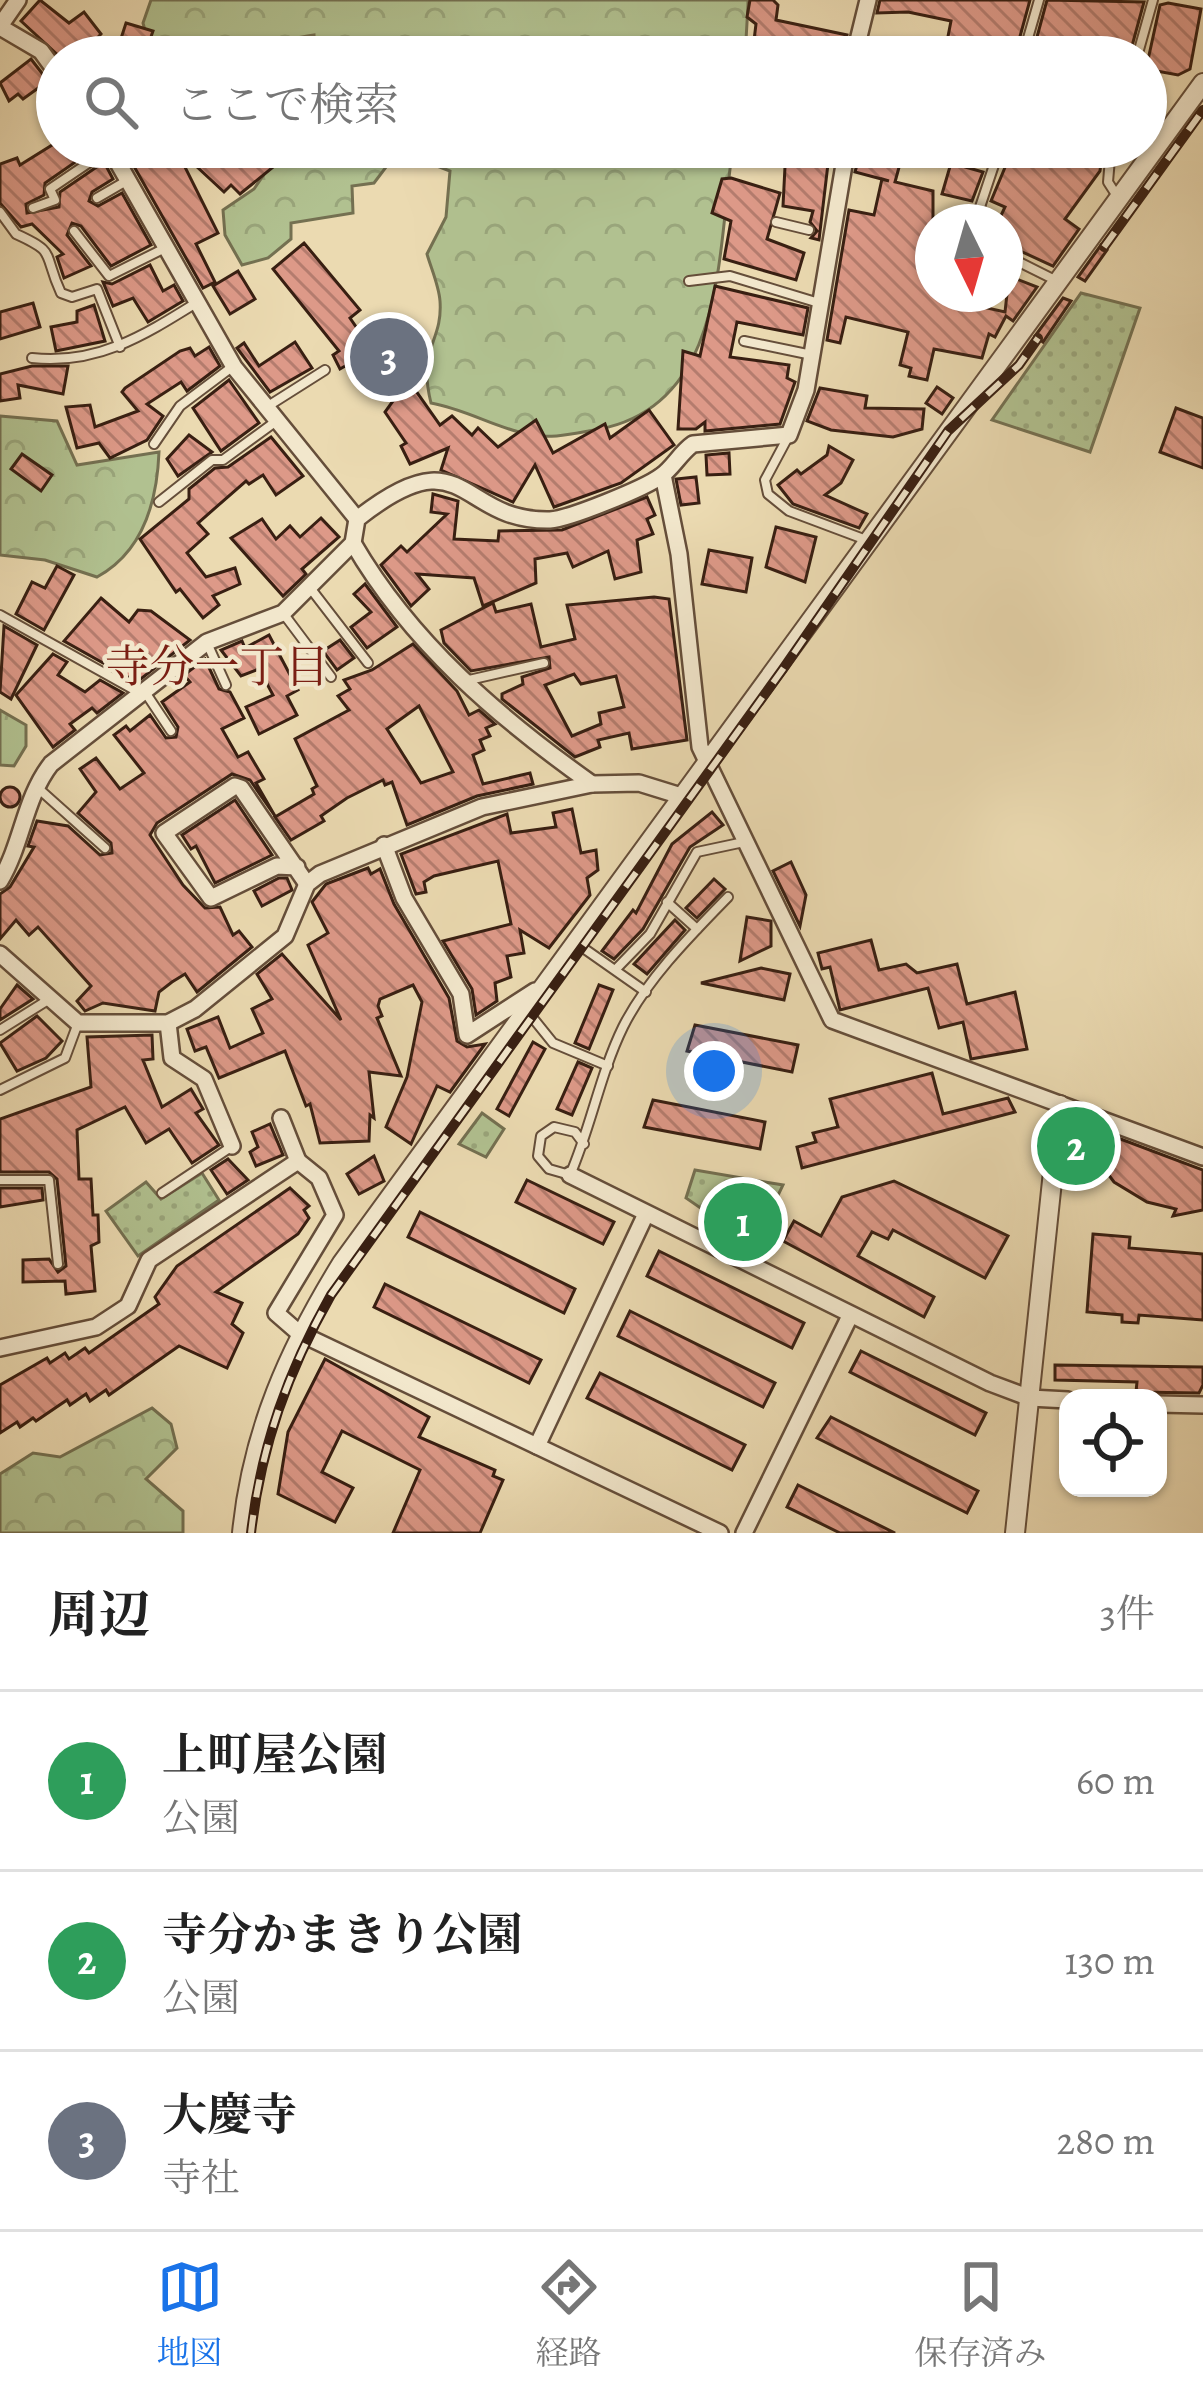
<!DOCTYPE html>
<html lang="ja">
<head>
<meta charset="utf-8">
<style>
  :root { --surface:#fff; --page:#f6f6f6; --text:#222; --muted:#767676; --line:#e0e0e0; --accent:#1a73e8 }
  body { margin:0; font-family:Alegreya,"Noto Serif JP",serif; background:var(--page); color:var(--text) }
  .controls { position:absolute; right:36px; bottom:36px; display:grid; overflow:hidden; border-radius:24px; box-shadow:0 3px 9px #0004 }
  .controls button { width:108px; height:108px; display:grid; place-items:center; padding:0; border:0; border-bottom:3px solid var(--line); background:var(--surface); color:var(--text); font:60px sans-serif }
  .compass { position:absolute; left:915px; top:204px; width:108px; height:108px; border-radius:50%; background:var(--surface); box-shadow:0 3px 9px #0004; rotate:175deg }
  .you { position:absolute; left:714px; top:1071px; width:42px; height:42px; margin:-30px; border:9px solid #fff; border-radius:50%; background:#1a73e8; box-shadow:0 0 0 18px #1a73e833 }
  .badge { display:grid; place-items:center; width:78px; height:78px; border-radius:50%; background:var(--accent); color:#fff; font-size:39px; font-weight:700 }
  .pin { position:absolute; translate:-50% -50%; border:6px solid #fff; box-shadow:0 3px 12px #0006 }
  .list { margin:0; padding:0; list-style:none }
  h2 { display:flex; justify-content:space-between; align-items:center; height:156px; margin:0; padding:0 48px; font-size:51px }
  h2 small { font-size:39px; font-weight:400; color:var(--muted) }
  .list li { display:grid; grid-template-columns:78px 1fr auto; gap:36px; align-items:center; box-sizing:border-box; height:180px; padding:0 48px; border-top:3px solid var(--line) }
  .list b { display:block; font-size:45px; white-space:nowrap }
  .list p { margin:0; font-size:39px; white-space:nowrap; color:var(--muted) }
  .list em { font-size:39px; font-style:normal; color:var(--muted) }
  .icon { flex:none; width:66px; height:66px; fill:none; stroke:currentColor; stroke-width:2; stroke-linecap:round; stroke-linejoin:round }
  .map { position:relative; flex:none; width:1203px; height:1533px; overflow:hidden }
  .search { position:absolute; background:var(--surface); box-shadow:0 3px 9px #0004; left:36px; right:36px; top:36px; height:132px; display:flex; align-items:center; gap:30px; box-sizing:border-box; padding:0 42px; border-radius:66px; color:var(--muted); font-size:45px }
  .sheet { height:696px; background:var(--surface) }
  nav { display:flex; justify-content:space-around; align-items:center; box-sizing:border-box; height:168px; border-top:3px solid var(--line); background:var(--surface); font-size:33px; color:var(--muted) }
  nav a { display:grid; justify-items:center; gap:6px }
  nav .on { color:var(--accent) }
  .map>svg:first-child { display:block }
  .forest { fill:url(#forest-crowns); stroke:#747051; stroke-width:3 }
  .park { fill:url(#park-dots); stroke:#747051; stroke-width:3 }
  .building { fill:url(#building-back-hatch); stroke:#381f12; stroke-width:3; fill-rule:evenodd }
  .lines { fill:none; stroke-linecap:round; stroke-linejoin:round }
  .service-casing { stroke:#654e3a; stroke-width:12 }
  .minor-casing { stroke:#654e3a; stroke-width:20 }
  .tertiary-casing { stroke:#654e3a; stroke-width:22 }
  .service { stroke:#f2e7cc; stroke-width:8 }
  .minor { stroke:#f2e7cc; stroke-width:15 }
  .tertiary { stroke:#f2e7cc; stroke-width:18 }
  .rail-casing { stroke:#381f12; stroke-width:10 }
  .rail { stroke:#f2e7cc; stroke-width:6; stroke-dasharray:18; stroke-linecap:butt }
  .labels { text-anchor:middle; stroke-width:9; stroke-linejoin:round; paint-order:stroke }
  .neighbourhood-label { font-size:45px; fill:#7a1f14; stroke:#f2e7cc }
</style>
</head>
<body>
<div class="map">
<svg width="1203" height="1533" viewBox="0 0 1203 1533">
  <defs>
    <pattern id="forest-crowns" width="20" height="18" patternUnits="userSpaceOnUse" patternTransform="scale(3)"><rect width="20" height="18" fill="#b1c190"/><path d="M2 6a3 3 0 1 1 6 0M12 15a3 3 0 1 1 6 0" fill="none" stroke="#99a57b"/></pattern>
    <pattern id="park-dots" width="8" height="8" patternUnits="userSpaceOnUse" patternTransform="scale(3)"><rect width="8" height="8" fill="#b1c190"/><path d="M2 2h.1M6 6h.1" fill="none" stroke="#99a57b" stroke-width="1.8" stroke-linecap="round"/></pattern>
    <pattern id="building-back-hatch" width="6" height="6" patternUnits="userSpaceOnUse" patternTransform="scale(3)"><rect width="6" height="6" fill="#d98"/><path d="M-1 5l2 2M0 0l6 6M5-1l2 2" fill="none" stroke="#b47c6e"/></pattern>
  </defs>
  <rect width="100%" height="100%" fill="#ebdab1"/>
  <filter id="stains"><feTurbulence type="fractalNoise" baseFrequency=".00167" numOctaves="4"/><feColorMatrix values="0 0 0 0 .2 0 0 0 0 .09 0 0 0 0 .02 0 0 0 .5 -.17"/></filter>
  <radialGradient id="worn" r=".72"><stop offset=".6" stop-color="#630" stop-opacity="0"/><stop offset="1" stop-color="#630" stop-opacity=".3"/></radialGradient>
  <g class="forest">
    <path d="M151 0H748V5L746 40 733 57H315L314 35C261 44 205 57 152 57L143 23Z"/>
    <path d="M283 147H733C717 247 728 404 600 429 576 433 550 440 527 434 494 427 465 409 431 403 417 347 443 343 440 301 439 286 431 268 427 254L446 217 450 171 406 154 386 167 374 183 352 186 353 213 291 223V239L268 258 242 265 225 235 223 210 254 189Z"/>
    <path d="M0 416 57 421 77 465 159 452C157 503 143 552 97 577L45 560 0 555Z"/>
    <path d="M0 710 26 725V746L14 766 0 765Z"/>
    <path d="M152 1408 171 1424 177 1448 146 1479 183 1511V1533H0V1474L33 1453 60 1457Z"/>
  </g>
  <g class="park">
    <path d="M1081 293 1140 308 1090 452 992 420Z"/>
    <path d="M482 1113 504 1129 486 1157 459 1144Z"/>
    <path d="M1065 1118 1092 1130 1084 1169 1061 1163Z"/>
    <path d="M695 1170 783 1185 754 1245 686 1198Z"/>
    <path d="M202 1173 219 1200 138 1256 106 1211 146 1182 161 1199Z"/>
  </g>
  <g class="building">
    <path d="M40 0 69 23 84 12 101 34 79 57H60L21 21Z"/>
    <path d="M750 0H773L778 5 776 20 847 35 842 57H752L756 24 747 17Z"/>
    <path d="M880 0H1030L1016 51 973 38 969 57H944L951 21 908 12 877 13Z"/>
    <path d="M1047 0 1144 2 1129 57H1062L1034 48Z"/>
    <path d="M1168 3 1201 9 1190 69 1178 75 1146 69 1160 5Z"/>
    <path d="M126 23 153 31 144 57H115Z"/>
    <path d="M892 38 915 43V57H866L870 41 890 45Z"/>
    <path d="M31 59 48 81 23 99 18 94 9 101 0 83Z"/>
    <path d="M57 142V147H97L45 183 44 195 26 204 27 213 59 207 60 192 104 162 113 179 92 192 89 201 98 206 122 193 151 245 111 266 81 226 72 223 67 235 91 266 64 278 57 257 63 254 32 224 21 227 0 203V164L17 158 20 165Z"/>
    <path d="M123 147H148L159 164 178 153 218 233 196 244 215 282 203 288Z"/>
    <path d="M233 147H275L263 159 272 168 240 194 231 185 224 192 196 166 213 148 223 158Z"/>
    <path d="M786 147H830L819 240 811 238 817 231 810 222 813 211 783 206Z"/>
    <path d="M1028 147H1103L1100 171 1065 219 1079 229 1053 266 1005 244V222H998L1005 207 991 201 1006 165 1011 160 1024 164Z"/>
    <path d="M861 150 901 160 895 182 933 191V294H966L965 303 1005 312 1009 276 1037 287 1013 321 1006 316 995 337 989 334 982 358 934 349 927 380 909 376 911 368 900 365 908 332 846 317 840 343 827 340 849 210 874 215 882 179 889 181 855 172Z"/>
    <path d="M951 163 983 172 972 201 942 194Z"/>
    <path d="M731 178 780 193 767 239 804 253 796 280 724 259 731 221 712 213 722 179Z"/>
    <path d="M304 243 360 310 350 318 366 341 393 321 427 367 409 381 440 425 452 416 472 435 478 428 498 447 536 420 553 453 605 424 610 438 649 410 674 445 621 483 554 507 535 465 513 502 441 470 448 448 410 464 401 446 406 443 385 412 393 401 361 357 340 369 333 355 339 351 273 269Z"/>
    <path d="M1101 245 1107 250 1085 281 1078 277Z"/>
    <path d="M150 265 163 291 174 285 183 301 148 322 133 298 113 306 103 282 112 284Z"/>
    <path d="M238 271 255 299 230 314 213 286Z"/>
    <path d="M715 286 808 308 803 335 737 322 730 357 789 365 787 378 795 382 780 424 705 431V422L696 429H678L683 351 700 356Z"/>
    <path d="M1063 298 1071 301 1043 342 1035 336Z"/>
    <path d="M33 303 40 327 0 339V312Z"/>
    <path d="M94 305 105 341 56 351 51 327 77 322V311Z"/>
    <path d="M295 342 312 368 270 392 237 348 244 343 259 366Z"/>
    <path d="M209 347 220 366 187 391 181 382 147 404 163 416 147 440 110 458 99 443 77 448 66 407 90 405 95 427 138 411 122 392 125 388 180 351 190 348 195 356Z"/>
    <path d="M32 366H68L63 394 18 385 20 398 0 401V374Z"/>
    <path d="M229 380 259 423 221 451 193 408Z"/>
    <path d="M937 387 953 398 942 414 926 403Z"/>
    <path d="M820 388 867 396 865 408 924 409 922 429 893 437 831 430 807 421Z"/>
    <path d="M1176 408 1203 418V468L1160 452Z"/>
    <path d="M189 435 212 452 178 476 167 459Z"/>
    <path d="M271 437 303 476 276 495 263 475 249 484 246 481 198 523 208 534 187 553 206 577 235 568 240 584 213 596 219 605 203 618 180 589 176 592 140 539 189 499V489L215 468 228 467Z"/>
    <path d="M829 446 853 460 841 483 825 495 867 514 859 528 793 504 778 485 797 470 801 474 827 455Z"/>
    <path d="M729 453 730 474 707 475 706 455Z"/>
    <path d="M22 454 52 475 41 491 11 469Z"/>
    <path d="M696 477 699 503 681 505 676 479Z"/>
    <path d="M433 494 458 501 454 539 498 541 499 531 562 530 647 497 655 515 647 519 653 534 637 540 641 572 615 579 608 551 573 567 567 553 535 559 536 583 483 606 474 578 417 574 429 589 411 606 381 565 401 546 407 552 447 514 431 512Z"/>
    <path d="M321 518 339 537 302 569 306 574 283 596 231 538 262 519 276 539 290 526 300 537Z"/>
    <path d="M776 527 816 537 805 582 766 567Z"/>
    <path d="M709 550 752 558 746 592 702 584Z"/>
    <path d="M57 566 74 575 44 630 16 614 32 582 45 588Z"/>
    <path d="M365 584 397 627 367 648 351 627 371 612 354 594Z"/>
    <path d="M654 597 669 599 687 740 632 749 629 733 598 740 600 747 575 757 502 699V694L523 684 522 677 550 668 549 657 471 671 444 643 441 630 493 603 496 612 531 604 541 647 575 639 567 605ZM574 674 581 684 616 676 624 707 599 713 601 724 572 736 545 685Z"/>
    <path d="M101 598 129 622 138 610 151 611 190 640 137 682 64 641Z"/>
    <path d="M4 626 37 645 11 699 0 692Z"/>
    <path d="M269 635 298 690 287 696 297 715 259 734 246 707 273 695 259 669 241 676 221 650 242 641 245 648Z"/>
    <path d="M340 640 354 658 337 670 323 651Z"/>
    <path d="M413 644 457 691 469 715 479 710 495 724 486 728 490 736 480 740 484 750 473 755 483 784 530 773 533 784 477 796 407 825 392 782 385 785 383 780 347 798 321 816 324 821 291 840 275 817 314 794 312 789 317 786 295 739 349 710 338 696 350 689 344 680 372 670ZM419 706 453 772 421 783 387 729Z"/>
    <path d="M53 654 67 662 58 675 85 692 100 680 123 693 97 713 92 708 70 724 75 730 53 747 16 695Z"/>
    <path d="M205 659 219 689 230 692 244 718 222 729 238 757 248 752 264 779 256 783 275 816 250 780 232 774 157 823 150 835 183 885 205 908 220 907 233 935 239 931 252 947 197 992 185 974 172 982 159 992 155 1011 103 1003 85 1011 77 1001 91 986 38 927 29 935 16 920 0 939V894L10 887 34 847 28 846 37 821 68 826 100 855 112 853 111 843 78 813 96 792 80 769 96 758 120 789 144 773 114 735 126 726 130 731 150 715 166 738 176 737 178 727 162 702 190 682 184 675Z"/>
    <circle cx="10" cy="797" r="10"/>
    <path d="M235 800 272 855 215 883 196 846 191 849 182 835Z"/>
    <path d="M572 809 581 853 596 850 598 870 587 878 590 895 549 948 520 930 524 953 507 956 511 977 495 983 497 1001 476 1015 472 989 443 941 511 924 498 861 434 876 424 882 426 892 416 894 401 854 507 814 511 833 556 827 553 813Z"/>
    <path d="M712 812 723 825 690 847 643 929 614 959 602 951 633 910 636 913 672 844Z"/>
    <path d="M791 862 806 895 800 926 773 871Z"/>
    <path d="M368 868 371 874 380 869 394 904 449 998 457 1041 467 1047 485 1044 450 1092 437 1086 411 1144 386 1127 407 1077 422 1002 413 985 380 999 378 1006 382 1016 377 1018 401 1076 369 1072 374 1118 370 1115 369 1141 320 1143 310 1104 306 1106 285 1051 219 1078 206 1047 195 1051 187 1029 218 1017 230 1048 263 1033 252 1009 272 999 257 974 282 954 341 1020 308 945 328 933 312 902 326 884Z"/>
    <path d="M279 878H287L292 890 262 906 254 891Z"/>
    <path d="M714 879 725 889 697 918 686 908Z"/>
    <path d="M747 917 771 921V946L740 961Z"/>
    <path d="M675 920 685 930 647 974 634 964Z"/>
    <path d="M871 940 879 970 906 964 917 973 957 964 967 1004 1015 992 1027 1049 971 1059 963 1022 939 1028 928 988 840 1010 830 967 822 969 818 953Z"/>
    <path d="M761 968 790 974 784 1000 701 983Z"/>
    <path d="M17 985 33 999 0 1020V1009Z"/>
    <path d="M599 985 613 990 589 1049 575 1043Z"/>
    <path d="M37 1016 62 1041 46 1058 17 1071 0 1043Z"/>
    <path d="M695 1025 798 1045 792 1072 687 1051Z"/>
    <path d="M152 1035 153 1059 143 1060 162 1107 191 1089 203 1109 196 1113 219 1145 192 1163 169 1129 146 1143 125 1107 77 1130 79 1179H91L93 1215H98L99 1242 91 1246 95 1291 66 1294 65 1281 23 1282V1260L49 1259 58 1272 66 1266 57 1179 49 1172H0V1119L91 1087 87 1037Z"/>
    <path d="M533 1042 545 1049 509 1116 497 1109Z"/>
    <path d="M578 1062 592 1068 572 1115 557 1109Z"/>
    <path d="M932 1073 943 1114 1008 1098 1015 1112 802 1168 797 1147 816 1142 813 1133 838 1127 830 1099Z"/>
    <path d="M653 1100 765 1122 760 1149 644 1127Z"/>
    <path d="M270 1124 283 1155 256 1166 250 1152 258 1147 252 1132Z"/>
    <path d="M1102 1132 1203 1170V1210L1173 1216 1176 1209 1147 1202 1114 1182 1102 1166V1153L1095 1151Z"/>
    <path d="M374 1156 384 1181 359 1194 347 1174Z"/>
    <path d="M228 1159 248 1180 227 1194 211 1170Z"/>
    <path d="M527 1180 614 1222 603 1244 516 1202Z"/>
    <path d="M894 1181 1008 1236 985 1278 893 1230 888 1239 872 1232 858 1256 934 1297 924 1317 783 1241 794 1221 821 1236 842 1197Z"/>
    <path d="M0 1188H42L43 1200 0 1207Z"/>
    <path d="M290 1188 309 1206 304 1210 309 1218 298 1234 216 1292 242 1303 232 1324 243 1333 227 1368 179 1346 109 1395 106 1390 90 1401 86 1394 70 1405 67 1400 36 1421 33 1418 20 1427 17 1422 0 1433V1385L47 1358 50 1363 65 1353 69 1359 85 1348 89 1353 159 1304 155 1297 177 1266Z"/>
    <path d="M420 1212 575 1289 564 1313 408 1237Z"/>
    <path d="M1093 1234 1130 1237 1129 1248 1203 1254V1320L1139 1315 1138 1323 1122 1322V1315L1087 1312Z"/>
    <path d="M659 1251 804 1323 792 1348 647 1276Z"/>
    <path d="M385 1284 541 1360 529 1383 374 1307Z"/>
    <path d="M630 1311 775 1383 763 1407 618 1336Z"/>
    <path d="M861 1351 986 1413 975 1435 850 1372Z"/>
    <path d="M325 1359 429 1417 419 1437 495 1470 493 1476 503 1480 480 1533H393L420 1470 342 1431 322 1472 353 1488 335 1522 278 1494 288 1432Z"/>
    <path d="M1055 1365 1203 1367V1385L1199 1393 1136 1392 1137 1382 1055 1380Z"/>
    <path d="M600 1373 745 1445 732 1470 587 1398Z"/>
    <path d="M831 1417 978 1491 967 1513 817 1438Z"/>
    <path d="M798 1485 895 1533H840L787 1507Z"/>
  </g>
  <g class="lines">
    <defs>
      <g id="service">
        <path d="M1024 52 1039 0"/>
        <path d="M1137 57 1153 0"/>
        <path d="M1111 147 1108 182 1117 196"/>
        <path d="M954 149 994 164"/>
        <path d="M97 198 128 180"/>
        <path d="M33 208 55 200 50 189 109 149"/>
        <path d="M0 212 16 234C58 253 42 252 61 293L72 297 97 289 120 347"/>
        <path d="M776 222 809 230"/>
        <path d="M975 222 1000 147"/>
        <path d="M74 231 109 276 167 247"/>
        <path d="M1005 255 1059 282"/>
        <path d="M689 281 730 276 819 303"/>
        <path d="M744 341 812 355"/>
        <path d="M32 358C97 365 143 336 196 303"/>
        <path d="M265 408 325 370"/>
        <path d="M788 437 765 480 768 494 789 511 869 541"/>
        <path d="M154 444 180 406 232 367"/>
        <path d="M159 502 212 460H223L275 422"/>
        <path d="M311 589 368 663"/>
        <path d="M283 613 331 677"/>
        <path d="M0 615 140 693"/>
        <path d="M207 643 226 685"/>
        <path d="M469 680 544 663"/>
        <path d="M145 692 171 731"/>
        <path d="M39 789 105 848"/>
        <path d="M667 902 697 929"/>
        <path d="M579 945 646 992"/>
        <path d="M617 968 650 934 697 852 744 842"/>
        <path d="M528 1012 553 1043 608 1066"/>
        <path d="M0 1030 48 1000"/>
        <path d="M0 1090 65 1058 78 1023"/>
        <path d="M584 1144 575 1132 554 1127 541 1136 538 1156 549 1169 570 1175C591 1127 600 1074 623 1027 647 979 691 935 728 897"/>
        <path d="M0 1180H49L58 1264"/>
        <path d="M162 1193 231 1147"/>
      </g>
      <g id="minor">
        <path d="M0 26 18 0"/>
        <path d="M0 27 41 51 57 73"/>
        <path d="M854 57 868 0"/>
        <path d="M109 147 234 367 357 519"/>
        <path d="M663 475 679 554 700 747 832 1020 1203 1157"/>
        <path d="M353 543C411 643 499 718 592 784"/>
        <path d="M384 845 404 898 461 994 467 1035 535 991"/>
        <path d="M297 867 277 866 211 898 164 833 235 786 241 788 307 884"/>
        <path d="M0 881C23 842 24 799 51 764L207 642 283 613 353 543 357 519C467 432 457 522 550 520 569 519 645 488 661 476 673 468 680 453 693 444L789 435 806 390 847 147"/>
        <path d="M0 954 78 1023H168L195 1009 285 936 307 884 320 874 482 807 592 784 639 783 681 796"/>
        <path d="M168 1023 172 1058 204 1079 232 1146"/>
        <path d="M281 1118 298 1161"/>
        <path d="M570 1175 990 1383 1030 1398 1068 1400"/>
        <path d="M0 1348 96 1327 128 1306 149 1260 298 1161 319 1178 335 1215 276 1313 299 1333 720 1533"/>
        <path d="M1158 1404 1203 1405"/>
        <path d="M537 1446 645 1216"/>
        <path d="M744 1533 849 1318"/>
      </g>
      <g id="tertiary">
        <path d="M242 1533C252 1431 289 1349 342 1263L1203 83"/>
        <path d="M1015 1533 1060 1105"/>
      </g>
    </defs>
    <use href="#service" class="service-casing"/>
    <use href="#minor" class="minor-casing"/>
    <use href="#tertiary" class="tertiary-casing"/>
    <use href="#service" class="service"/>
    <use href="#minor" class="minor"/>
    <use href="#tertiary" class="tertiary"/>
    <defs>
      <g id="rail">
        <path d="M1104 247 1203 110"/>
        <path d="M251 1533C261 1446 288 1371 331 1295L783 669 948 431 1019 365 1038 338"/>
      </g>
    </defs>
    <use href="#rail" class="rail-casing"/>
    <use href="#rail" class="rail"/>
  </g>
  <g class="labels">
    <g class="neighbourhood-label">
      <text x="217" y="682">寺分一丁目</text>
    </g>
  </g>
  <rect width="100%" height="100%" filter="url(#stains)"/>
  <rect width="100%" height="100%" fill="url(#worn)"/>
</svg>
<div class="controls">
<button><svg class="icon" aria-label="locate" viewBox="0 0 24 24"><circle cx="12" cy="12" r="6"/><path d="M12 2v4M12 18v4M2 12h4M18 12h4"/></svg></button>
</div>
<svg class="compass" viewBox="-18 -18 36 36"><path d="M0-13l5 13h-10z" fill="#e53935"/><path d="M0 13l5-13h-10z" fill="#767676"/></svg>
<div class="you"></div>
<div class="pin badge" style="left:743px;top:1222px;background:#2e9e5b">1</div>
<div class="pin badge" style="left:1076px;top:1146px;background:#2e9e5b">2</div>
<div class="pin badge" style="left:389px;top:357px;background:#6b7280">3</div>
<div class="search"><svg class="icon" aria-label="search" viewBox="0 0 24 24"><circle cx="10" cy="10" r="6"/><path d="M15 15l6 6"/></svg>ここで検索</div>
</div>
<section class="sheet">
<h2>周辺<small>3件</small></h2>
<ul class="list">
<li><span class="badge" style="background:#2e9e5b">1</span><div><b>上町屋公園</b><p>公園</p></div><em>60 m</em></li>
<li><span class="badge" style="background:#2e9e5b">2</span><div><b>寺分かまきり公園</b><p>公園</p></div><em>130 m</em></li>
<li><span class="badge" style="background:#6b7280">3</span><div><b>大慶寺</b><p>寺社</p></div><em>280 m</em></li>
</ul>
</section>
<nav>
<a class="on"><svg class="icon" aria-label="map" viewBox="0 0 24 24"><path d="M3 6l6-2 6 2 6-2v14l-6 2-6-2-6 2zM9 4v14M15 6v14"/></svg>地図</a>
<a><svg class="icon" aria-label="directions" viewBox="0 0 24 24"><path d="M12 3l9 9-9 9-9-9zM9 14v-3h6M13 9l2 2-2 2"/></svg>経路</a>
<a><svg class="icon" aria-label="saved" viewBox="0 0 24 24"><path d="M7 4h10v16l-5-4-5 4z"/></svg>保存済み</a>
</nav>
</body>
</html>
